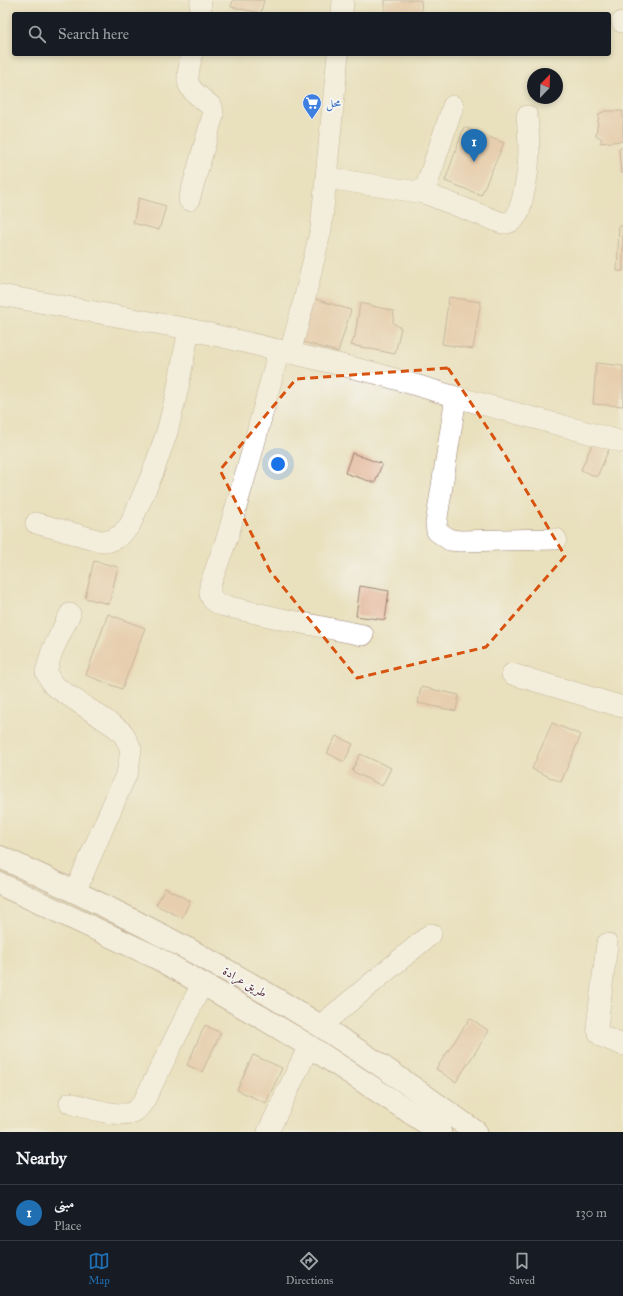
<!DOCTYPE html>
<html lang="en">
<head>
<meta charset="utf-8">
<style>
  :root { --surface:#171b24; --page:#242831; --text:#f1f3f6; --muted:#9ea1a6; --line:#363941; --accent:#1f6fb2 }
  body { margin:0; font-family:"IM FELL Great Primer",Amiri,serif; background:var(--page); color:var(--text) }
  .compass { position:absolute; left:527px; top:68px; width:36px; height:36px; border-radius:50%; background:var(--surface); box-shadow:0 2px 6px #0003; rotate:23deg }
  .you { position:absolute; left:278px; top:464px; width:14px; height:14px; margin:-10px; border:3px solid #fff; border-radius:50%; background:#1a73e8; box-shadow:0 0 0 6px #1a73e833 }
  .badge { display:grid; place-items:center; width:26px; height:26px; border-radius:50%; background:var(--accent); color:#fff; font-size:13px; font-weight:700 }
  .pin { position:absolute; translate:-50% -33px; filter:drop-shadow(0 1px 2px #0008) }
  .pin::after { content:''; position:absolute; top:21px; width:14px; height:12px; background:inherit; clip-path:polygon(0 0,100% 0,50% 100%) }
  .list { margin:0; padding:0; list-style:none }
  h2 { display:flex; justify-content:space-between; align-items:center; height:52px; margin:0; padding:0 16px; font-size:17px }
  h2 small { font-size:13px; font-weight:400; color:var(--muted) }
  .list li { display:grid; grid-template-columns:26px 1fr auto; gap:12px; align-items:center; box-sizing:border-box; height:56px; padding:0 16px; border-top:1px solid var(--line) }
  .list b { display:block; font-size:15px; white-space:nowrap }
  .list p { margin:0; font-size:13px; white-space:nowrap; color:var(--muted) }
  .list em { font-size:13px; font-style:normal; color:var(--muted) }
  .icon { flex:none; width:22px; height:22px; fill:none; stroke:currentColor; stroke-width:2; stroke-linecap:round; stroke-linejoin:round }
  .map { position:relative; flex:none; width:623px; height:1132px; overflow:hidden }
  .search { position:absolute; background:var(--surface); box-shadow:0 2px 6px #0003; left:12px; right:12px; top:12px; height:44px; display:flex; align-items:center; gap:10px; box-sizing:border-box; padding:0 14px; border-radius:4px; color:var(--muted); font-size:15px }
  .sheet { height:108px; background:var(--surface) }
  nav { display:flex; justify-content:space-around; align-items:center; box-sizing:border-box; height:56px; border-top:1px solid var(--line); background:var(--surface); font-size:11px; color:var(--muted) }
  nav a { display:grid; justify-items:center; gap:2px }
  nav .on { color:var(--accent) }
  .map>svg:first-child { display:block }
  .building { fill:#e4b89b }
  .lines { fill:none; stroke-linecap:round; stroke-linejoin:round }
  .minor-casing { stroke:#9a8074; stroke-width:22 }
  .primary-casing { stroke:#9a8074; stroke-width:24 }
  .minor { stroke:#fff; stroke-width:21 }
  .primary { stroke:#fff; stroke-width:22 }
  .marked { fill:none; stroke:#d8530f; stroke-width:3; stroke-dasharray:8 5; stroke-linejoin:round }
  .labels { text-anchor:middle; stroke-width:3.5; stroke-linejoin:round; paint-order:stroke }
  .shop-label { font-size:12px; fill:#366cbe; stroke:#f6f6f2; text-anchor:start }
  .street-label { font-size:12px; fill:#4a1f2b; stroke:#f6f6f2 }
</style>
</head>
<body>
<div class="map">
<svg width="623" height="1132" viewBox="0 0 623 1132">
  <rect width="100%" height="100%" fill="#f6f6f2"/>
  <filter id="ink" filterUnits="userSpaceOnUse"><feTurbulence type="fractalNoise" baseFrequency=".025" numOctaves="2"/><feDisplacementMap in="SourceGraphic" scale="8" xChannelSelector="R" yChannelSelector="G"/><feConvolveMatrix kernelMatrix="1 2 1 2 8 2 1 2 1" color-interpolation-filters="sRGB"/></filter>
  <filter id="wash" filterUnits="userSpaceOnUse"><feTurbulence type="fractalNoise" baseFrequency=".012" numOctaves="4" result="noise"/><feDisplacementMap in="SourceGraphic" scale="16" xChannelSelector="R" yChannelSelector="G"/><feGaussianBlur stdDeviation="0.9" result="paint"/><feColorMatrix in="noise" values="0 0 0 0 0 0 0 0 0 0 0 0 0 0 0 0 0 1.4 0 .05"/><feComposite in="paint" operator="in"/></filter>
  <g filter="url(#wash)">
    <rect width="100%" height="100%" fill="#e9e0bd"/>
    <g id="blocks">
      <g class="building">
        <path d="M233 0H264L261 13 231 7Z"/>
        <path d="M385 0H421L422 14H385Z"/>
        <path d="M605 111H623V141L600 143 602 139 596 135 599 114Z"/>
        <path d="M464 127 504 143 481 195 445 181Z"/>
        <path d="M619 148H623V173H621Z"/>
        <path d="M139 198 166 206 159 230 133 223Z"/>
        <path d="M619 226H623V271H617Z"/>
        <path d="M449 297 481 302 473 349 442 344Z"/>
        <path d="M312 298 351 310 338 352 299 341Z"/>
        <path d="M360 303 394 311 393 323 401 328 395 354 351 345 355 336Z"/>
        <path d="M596 363 623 366V406L593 404Z"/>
        <path d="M593 442 609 449 597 477 581 470Z"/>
        <path d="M352 453 382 464 375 483 345 473Z"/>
        <path d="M94 561 118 567 109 604 85 598Z"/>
        <path d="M360 586 389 591 385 620 356 616Z"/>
        <path d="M108 614 145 628 122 689 86 675Z"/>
        <path d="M421 687 459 695 456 711 418 703Z"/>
        <path d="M552 723 581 735 561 782 532 769Z"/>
        <path d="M336 736 353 744 344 762 327 753Z"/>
        <path d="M360 754 391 768 382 786 352 771Z"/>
        <path d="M165 888 190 901 182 918 156 905Z"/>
        <path d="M470 1018 489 1031 456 1082 436 1069Z"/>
        <path d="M205 1025 221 1033 202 1072 187 1065Z"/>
        <path d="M253 1055 282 1068 266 1103 237 1090Z"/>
      </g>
    </g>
  </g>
  <g filter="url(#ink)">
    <use href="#blocks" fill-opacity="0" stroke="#9a8074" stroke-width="1"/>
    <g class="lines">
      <defs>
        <g id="minor">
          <path d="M200 14 201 0"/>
          <path d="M342 14 343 0"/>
          <path d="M622 22H623"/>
          <path d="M327 178 424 193 502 223C507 223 510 223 514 219 519 214 521 204 523 196 530 167 530 146 527 116"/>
          <path d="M424 193 453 106"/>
          <path d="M189 200 213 115 212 107C186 85 184 89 192 54"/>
          <path d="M0 295 189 329 316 359 375 373 456 397 623 442"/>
          <path d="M279 350 252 452 227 538 210 585V594L213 600 221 605 282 619 363 635"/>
          <path d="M290 353 304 301 321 229 338 54"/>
          <path d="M456 397 436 524 437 531 450 540 460 541 556 539"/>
          <path d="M36 523 101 541H110L121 535 130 525 153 472 167 432 177 392 189 329"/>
          <path d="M70 614 52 651 46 672 53 685 114 726 123 733 131 749 128 770 75 892"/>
          <path d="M512 674 623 707"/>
          <path d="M607 944 597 1027 599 1033 603 1037 623 1045"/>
          <path d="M320 1026 431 934"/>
          <path d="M70 1103C84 1107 123 1119 135 1111 139 1109 142 1103 145 1099L202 984"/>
          <path d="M268 1132 309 1046"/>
        </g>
        <g id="primary">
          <path d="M0 857C125 913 248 977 362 1053 400 1078 438 1105 476 1132"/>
          <path d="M0 884 155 957 261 1017 309 1046 440 1132"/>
        </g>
      </defs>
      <use href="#minor" class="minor-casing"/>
      <use href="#primary" class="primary-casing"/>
      <use href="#minor" class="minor"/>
      <use href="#primary" class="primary"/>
    </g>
  </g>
  <path d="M0 0H623V1132H0ZM448 368 504 453 565 556 486 647 357 678 270 571 220 470 296 379Z" fill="#e9e0bd" fill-opacity=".55" fill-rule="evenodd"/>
  <path class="marked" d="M448 368 504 453 565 556 486 647 357 678 270 571 220 470 296 379Z"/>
  <defs>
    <symbol id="supermarket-pin" viewBox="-11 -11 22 30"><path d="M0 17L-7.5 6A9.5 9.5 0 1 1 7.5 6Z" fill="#3f7fe0" stroke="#f6f6f2"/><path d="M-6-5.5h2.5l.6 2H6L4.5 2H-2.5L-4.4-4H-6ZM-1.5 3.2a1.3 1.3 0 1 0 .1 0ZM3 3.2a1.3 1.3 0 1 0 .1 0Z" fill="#fff"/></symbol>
  </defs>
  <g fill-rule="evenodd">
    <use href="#supermarket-pin" x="301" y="92" width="22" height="30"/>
  </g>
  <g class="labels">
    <g class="shop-label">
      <text x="326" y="107">محل</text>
    </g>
    <g class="street-label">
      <text transform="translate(245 982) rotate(30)" y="4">طريق عرادة</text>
    </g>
  </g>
</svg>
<svg class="compass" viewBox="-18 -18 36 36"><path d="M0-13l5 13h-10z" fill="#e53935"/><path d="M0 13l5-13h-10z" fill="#9ea1a6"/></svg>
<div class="you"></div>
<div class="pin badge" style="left:474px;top:162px">1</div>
<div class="search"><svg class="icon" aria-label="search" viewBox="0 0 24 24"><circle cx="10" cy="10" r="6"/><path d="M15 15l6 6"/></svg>Search here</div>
</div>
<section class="sheet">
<h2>Nearby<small></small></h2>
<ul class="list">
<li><span class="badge">1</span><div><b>مبنى</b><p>Place</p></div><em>130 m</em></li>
</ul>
</section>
<nav>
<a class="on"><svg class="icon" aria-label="map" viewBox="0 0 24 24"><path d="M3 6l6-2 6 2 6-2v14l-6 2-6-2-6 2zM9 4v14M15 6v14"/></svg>Map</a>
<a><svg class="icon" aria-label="directions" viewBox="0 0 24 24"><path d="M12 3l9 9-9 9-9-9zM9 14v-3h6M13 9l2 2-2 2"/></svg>Directions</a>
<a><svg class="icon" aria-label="saved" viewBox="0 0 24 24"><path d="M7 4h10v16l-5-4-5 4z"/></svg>Saved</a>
</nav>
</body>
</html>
